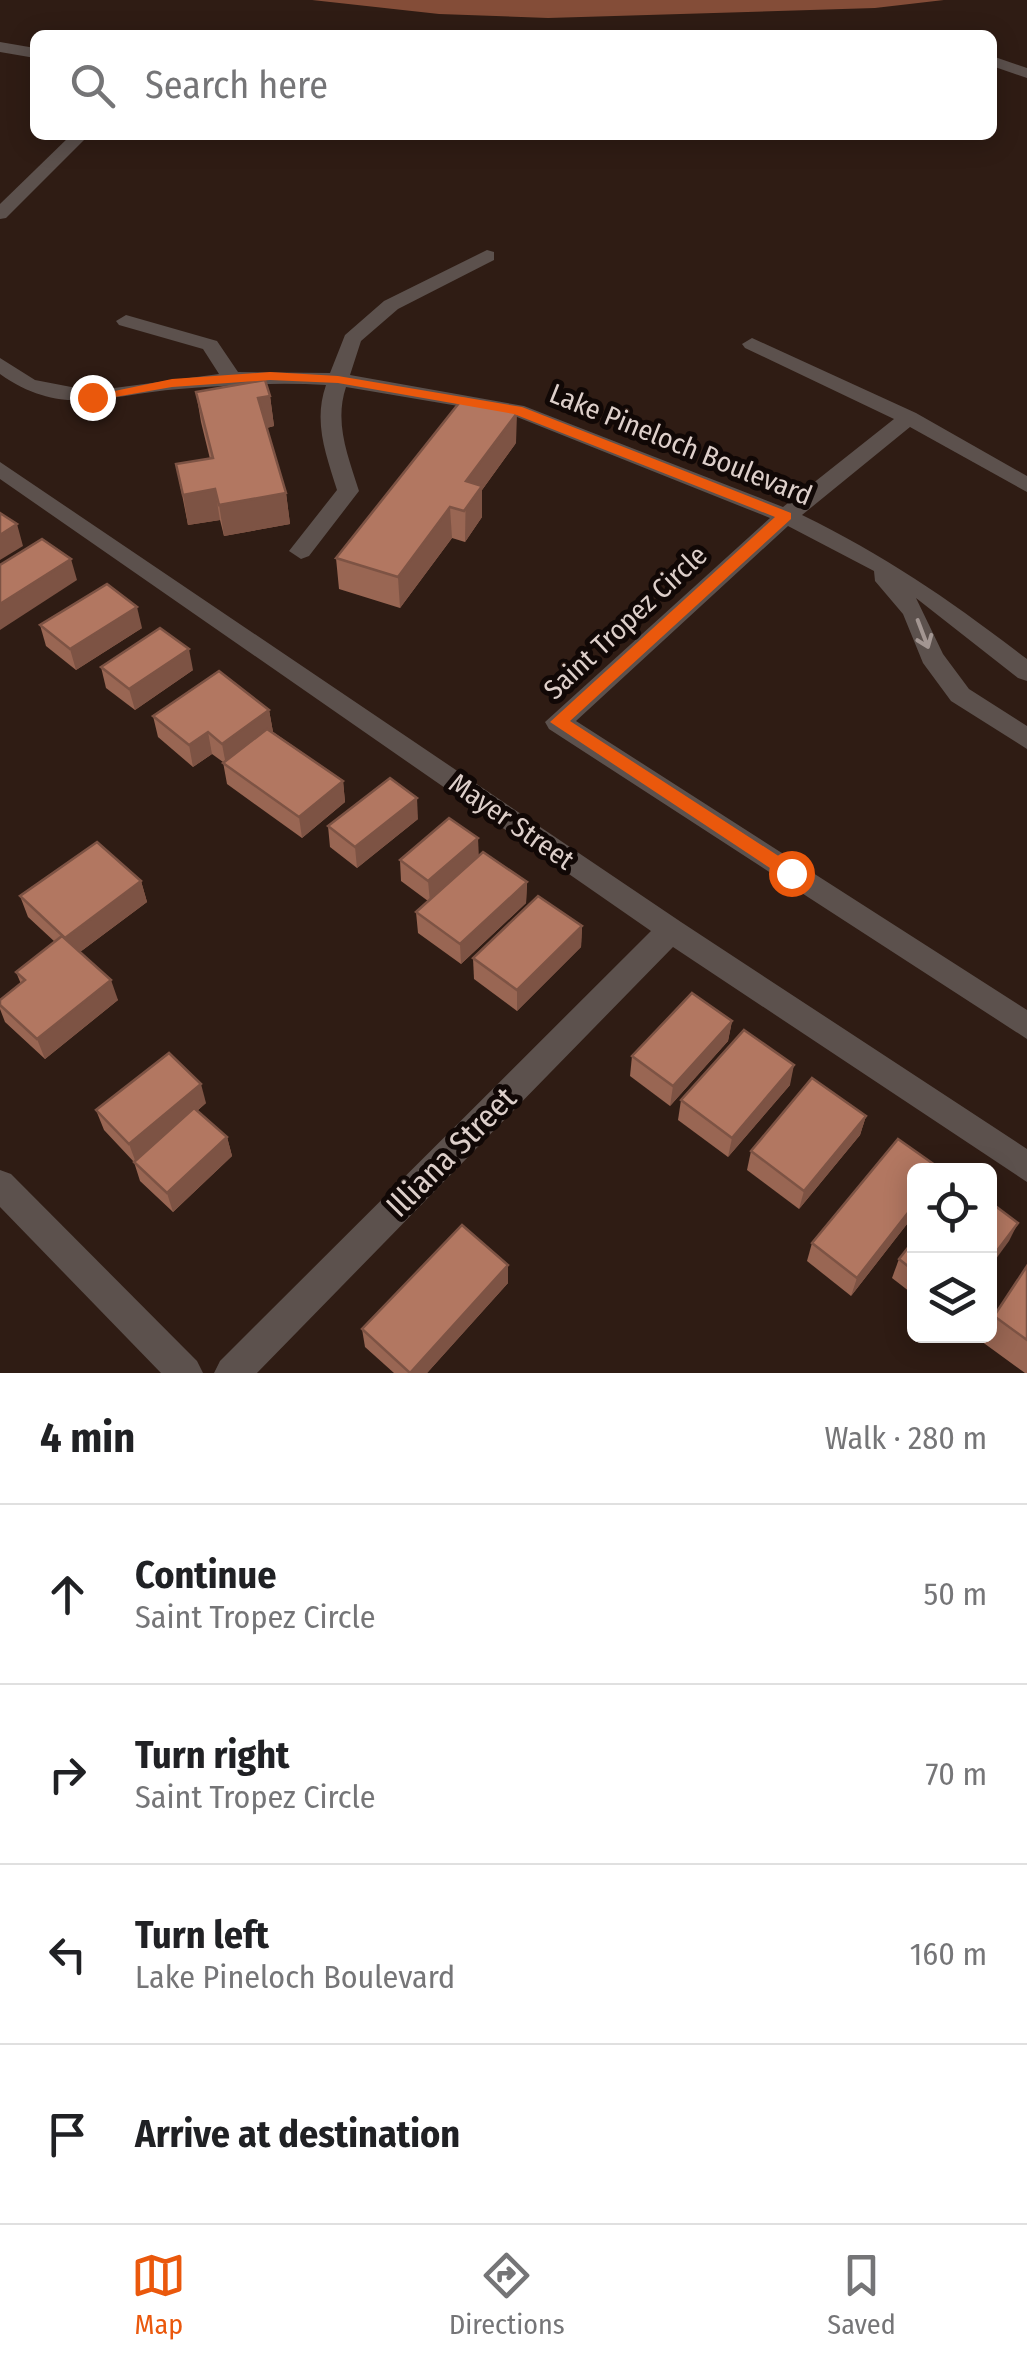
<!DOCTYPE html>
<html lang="en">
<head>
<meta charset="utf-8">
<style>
  :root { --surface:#fff; --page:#f6f6f6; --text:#202124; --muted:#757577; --line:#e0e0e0; --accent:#ea580c }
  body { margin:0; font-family:"Fira Sans Condensed",sans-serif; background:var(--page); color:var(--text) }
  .controls { position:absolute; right:30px; bottom:30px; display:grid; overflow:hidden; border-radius:15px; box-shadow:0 5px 25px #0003 }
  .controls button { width:90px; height:90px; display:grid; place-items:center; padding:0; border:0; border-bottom:2px solid var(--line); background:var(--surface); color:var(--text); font:50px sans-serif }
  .stop { position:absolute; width:30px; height:30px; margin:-22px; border:8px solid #ea580c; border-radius:50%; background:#fff }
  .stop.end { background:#ea580c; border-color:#fff; box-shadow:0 2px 10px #0008 }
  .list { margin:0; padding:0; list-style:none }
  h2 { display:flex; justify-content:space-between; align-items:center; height:130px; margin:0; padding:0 40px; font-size:42px }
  h2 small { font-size:32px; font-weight:400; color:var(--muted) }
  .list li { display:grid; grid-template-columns:65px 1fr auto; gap:30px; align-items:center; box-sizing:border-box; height:180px; padding:0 40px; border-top:2px solid var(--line) }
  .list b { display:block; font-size:38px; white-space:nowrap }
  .list p { margin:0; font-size:32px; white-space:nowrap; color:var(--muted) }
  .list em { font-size:32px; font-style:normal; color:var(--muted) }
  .icon { flex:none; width:55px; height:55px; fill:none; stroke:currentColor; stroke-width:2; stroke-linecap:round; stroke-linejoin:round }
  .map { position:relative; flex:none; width:1027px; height:1373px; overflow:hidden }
  .search { position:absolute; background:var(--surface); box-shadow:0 5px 25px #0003; left:30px; right:30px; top:30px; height:110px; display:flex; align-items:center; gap:25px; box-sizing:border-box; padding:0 35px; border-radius:15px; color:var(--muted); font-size:38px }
  .sheet { height:850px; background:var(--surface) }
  nav { display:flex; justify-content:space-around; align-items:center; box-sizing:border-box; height:140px; border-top:2px solid var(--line); background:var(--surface); font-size:28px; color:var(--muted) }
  nav a { display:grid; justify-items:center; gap:5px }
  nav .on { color:var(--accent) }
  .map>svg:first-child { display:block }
  .water { fill:#844d38 }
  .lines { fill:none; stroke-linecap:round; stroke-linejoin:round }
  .minor { fill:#5c514d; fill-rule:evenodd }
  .wall { fill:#996653 }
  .shaded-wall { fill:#7d5344 }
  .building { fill:#b27761; stroke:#7d5344; stroke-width:2.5 }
  .oneway { stroke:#a39692 }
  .route { fill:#ea580c }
  .labels { text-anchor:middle; stroke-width:10; stroke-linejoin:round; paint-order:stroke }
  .street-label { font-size:28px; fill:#ddcfca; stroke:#110806 }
  .near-street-label { font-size:32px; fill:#ddcfca; stroke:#110806 }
</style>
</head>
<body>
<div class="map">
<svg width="1027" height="1373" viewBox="0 0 1027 1373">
  <rect width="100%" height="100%" fill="#2f1c14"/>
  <path class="water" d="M312 0H944L875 8 548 18 439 14Z"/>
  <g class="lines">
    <g class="minor">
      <path d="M0 42 35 48V58L0 52Z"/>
      <path d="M992 56 1027 68V78L992 66Z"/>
      <path d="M71 135H89L6 218 0 219V204Z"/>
      <path d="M487 250 494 252V260L398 309 361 341 350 375 524 406 783 507 894 419 745 348 742 344 752 338 916 413 1027 476V492L910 427 802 515C888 557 951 601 1027 659V681L1018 678 916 598 943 654 969 689 1027 726V749L951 701 923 663 903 614 875 581 874 571 788 526 576 721 1027 1010V1039L549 729 545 722 770 518 512 415 346 387C334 423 348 456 359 491L309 556 301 559 289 551 337 490C326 454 313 422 326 385 277 382 228 385 179 389 111 394 63 419 0 374V358L35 380 92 391 219 374 203 349 119 325 116 321 126 315 217 341 238 372 330 373 345 335 384 301Z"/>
      <path d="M0 462 681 922 1027 1149V1182L673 947 257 1373H214L220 1361 651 931 0 479Z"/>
      <path d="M0 1170 11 1174 197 1361 203 1373H161L0 1207Z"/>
    </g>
  </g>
  <g class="wall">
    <path d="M196 392 270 396 274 426 267 428 286 493 290 524 224 536 220 520 188 525 176 464 210 459 201 422Z"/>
    <path d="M516 443 482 490V517L465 542 452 538 400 608 339 589 336 558Z"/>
    <path d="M40 625 142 628 76 670 46 646Z"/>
    <path d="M101 667 193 670 135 710 106 688Z"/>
    <path d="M269 710 273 732 343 781 345 802 302 838 227 784 223 762 212 754 193 767 158 737 153 716Z"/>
    <path d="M418 819 357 868 330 847 328 826Z"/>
    <path d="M478 856 527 882 526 903 461 964 418 933 416 912 428 901 401 881 400 860Z"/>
    <path d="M141 881 147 902 80 952 118 1000 45 1059 5 1022 0 1009V1000L21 984 16 972 55 942 28 917 20 896Z"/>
    <path d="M582 926 581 947 517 1011 474 979 473 958Z"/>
    <path d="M732 1021 728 1041 670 1106 630 1076 632 1056Z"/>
    <path d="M790 1085 728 1157 678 1120 681 1100Z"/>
    <path d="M206 1103 197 1111 227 1137 232 1156 173 1212 140 1181 134 1162 104 1130 96 1110Z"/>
    <path d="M866 1116 860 1135 799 1209 747 1170 751 1151Z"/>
    <path d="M914 1170V1215L851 1296 807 1261 812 1243Z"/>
    <path d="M914 1240V1295L892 1278 899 1259Z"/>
    <path d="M508 1265V1283L427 1373H394L365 1347 362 1329Z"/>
    <path d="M1027 1266V1373H1025L981 1341 984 1336H990V1325L994 1316Z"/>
  </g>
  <g class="shaded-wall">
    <path d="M270 396 274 426 262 429 258 398Z"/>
    <path d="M517 413 516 443 482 490V517L465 542 466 481Z"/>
    <path d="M215 489 220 520 188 525 183 495Z"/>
    <path d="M286 493 290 524 224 536 219 505Z"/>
    <path d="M450 507 452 538 400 608 398 577Z"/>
    <path d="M17 524 23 546 0 560V535Z"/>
    <path d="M71 559 77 580 0 630V604Z"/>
    <path d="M137 607 142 628 76 670 70 649Z"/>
    <path d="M189 649 193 670 135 710 129 689Z"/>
    <path d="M269 710 273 732 226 765 222 744Z"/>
    <path d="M208 732 212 754 193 767 189 745Z"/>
    <path d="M343 781 345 802 302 838 299 817Z"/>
    <path d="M417 798 418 819 357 868 355 847Z"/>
    <path d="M478 838 479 859 430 902 428 881Z"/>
    <path d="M141 881 147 902 72 958 65 938Z"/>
    <path d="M527 882 526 903 461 964 460 944Z"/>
    <path d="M582 926 581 947 517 1011V990Z"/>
    <path d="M111 980 118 1000 45 1059 37 1039Z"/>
    <path d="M732 1021 728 1041 670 1106 673 1086Z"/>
    <path d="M794 1065 790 1085 728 1157 732 1138Z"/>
    <path d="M201 1084 206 1103 136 1163 129 1144Z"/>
    <path d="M866 1116 860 1135 799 1209 804 1191Z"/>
    <path d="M227 1137 232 1156 173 1212 167 1193Z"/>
    <path d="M914 1205V1215L851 1296 857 1278Z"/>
    <path d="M1018 1223 1009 1241 990 1267V1260Z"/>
    <path d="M508 1265V1283L427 1373H410Z"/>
  </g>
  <g class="building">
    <path d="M265 380 270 396 258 398 286 493 219 505 215 489 183 495 176 464 213 458 196 392Z"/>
    <path d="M463 398 517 413 466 481 482 486 464 511 450 507 398 577 336 558Z"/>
    <path d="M0 513 17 524 0 535Z"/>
    <path d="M42 539 71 559 0 604V565Z"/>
    <path d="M107 584 137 607 70 649 40 625Z"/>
    <path d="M160 628 189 649 129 689 101 667Z"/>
    <path d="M219 671 269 710 222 744 208 732 189 745 153 716Z"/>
    <path d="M267 729 343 781 299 817 223 763Z"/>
    <path d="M390 778 417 798 355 847 328 826Z"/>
    <path d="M449 818 478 838 428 881 400 860Z"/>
    <path d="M97 842 141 881 65 938 20 896Z"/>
    <path d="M483 852 527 882 460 944 416 912Z"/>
    <path d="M538 896 582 926 517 990 473 958Z"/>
    <path d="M62 936 111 980 37 1039 0 1005V1000L25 980 16 972Z"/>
    <path d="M692 993 732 1021 673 1086 632 1056Z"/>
    <path d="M744 1030 794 1065 732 1138 681 1100Z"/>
    <path d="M169 1053 201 1084 129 1144 96 1110Z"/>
    <path d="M812 1078 866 1116 804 1191 751 1151Z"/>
    <path d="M194 1108 227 1137 167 1193 134 1162Z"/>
    <path d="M898 1139 942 1170H914V1205L857 1278 812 1243Z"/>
    <path d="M990 1202 1018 1223 990 1260Z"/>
    <path d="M462 1225 508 1265 410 1373 362 1329Z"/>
    <path d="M914 1240V1271L899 1259Z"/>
    <path d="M1027 1266V1340L994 1316Z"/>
  </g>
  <defs><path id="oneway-shaft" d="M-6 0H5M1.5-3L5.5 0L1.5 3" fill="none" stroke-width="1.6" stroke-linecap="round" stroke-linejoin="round" transform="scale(2.5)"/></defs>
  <use class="oneway" href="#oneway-shaft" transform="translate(923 634) rotate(69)"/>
  <path class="route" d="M270 372 338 376 522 407 791 513V519L570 721 797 868V878H785L550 722 775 517 514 414 338 383 270 380 172 387 92 401 86 397 172 379Z"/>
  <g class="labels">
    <g class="street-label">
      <text transform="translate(681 444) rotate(22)" y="10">Lake Pineloch Boulevard</text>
      <text transform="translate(625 622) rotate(-43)" y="10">Saint Tropez Circle</text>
      <text transform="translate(512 821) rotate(35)" y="10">Mayer Street</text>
    </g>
    <g class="near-street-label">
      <text transform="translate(451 1152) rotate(-45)" y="11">Illiana Street</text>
    </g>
  </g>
</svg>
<div class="controls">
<button><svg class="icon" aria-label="locate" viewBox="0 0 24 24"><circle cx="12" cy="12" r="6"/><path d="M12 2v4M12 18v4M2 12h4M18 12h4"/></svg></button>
<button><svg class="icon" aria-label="layers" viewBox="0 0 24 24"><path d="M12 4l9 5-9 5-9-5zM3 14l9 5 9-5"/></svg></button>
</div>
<div class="stop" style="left:791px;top:873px"></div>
<div class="stop end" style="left:92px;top:397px"></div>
<div class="search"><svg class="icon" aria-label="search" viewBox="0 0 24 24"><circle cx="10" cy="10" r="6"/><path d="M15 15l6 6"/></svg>Search here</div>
</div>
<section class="sheet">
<h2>4 min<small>Walk · 280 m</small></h2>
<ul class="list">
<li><svg class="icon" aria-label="ahead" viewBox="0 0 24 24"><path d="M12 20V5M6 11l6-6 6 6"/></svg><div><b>Continue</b><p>Saint Tropez Circle</p></div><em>50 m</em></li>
<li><svg class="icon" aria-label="right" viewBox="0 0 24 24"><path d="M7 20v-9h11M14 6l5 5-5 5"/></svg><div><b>Turn right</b><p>Saint Tropez Circle</p></div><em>70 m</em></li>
<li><svg class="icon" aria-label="left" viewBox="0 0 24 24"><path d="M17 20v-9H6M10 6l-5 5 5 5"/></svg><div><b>Turn left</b><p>Lake Pineloch Boulevard</p></div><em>160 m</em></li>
<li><svg class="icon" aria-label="arrive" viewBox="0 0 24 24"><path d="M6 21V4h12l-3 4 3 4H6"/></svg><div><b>Arrive at destination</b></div></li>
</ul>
</section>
<nav>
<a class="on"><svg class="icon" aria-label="map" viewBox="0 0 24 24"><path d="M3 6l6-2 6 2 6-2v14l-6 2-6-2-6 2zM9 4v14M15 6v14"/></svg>Map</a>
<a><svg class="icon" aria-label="directions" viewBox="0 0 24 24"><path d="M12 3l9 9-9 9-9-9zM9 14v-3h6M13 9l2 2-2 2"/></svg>Directions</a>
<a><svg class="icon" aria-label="saved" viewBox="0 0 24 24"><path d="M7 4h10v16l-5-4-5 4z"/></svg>Saved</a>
</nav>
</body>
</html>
